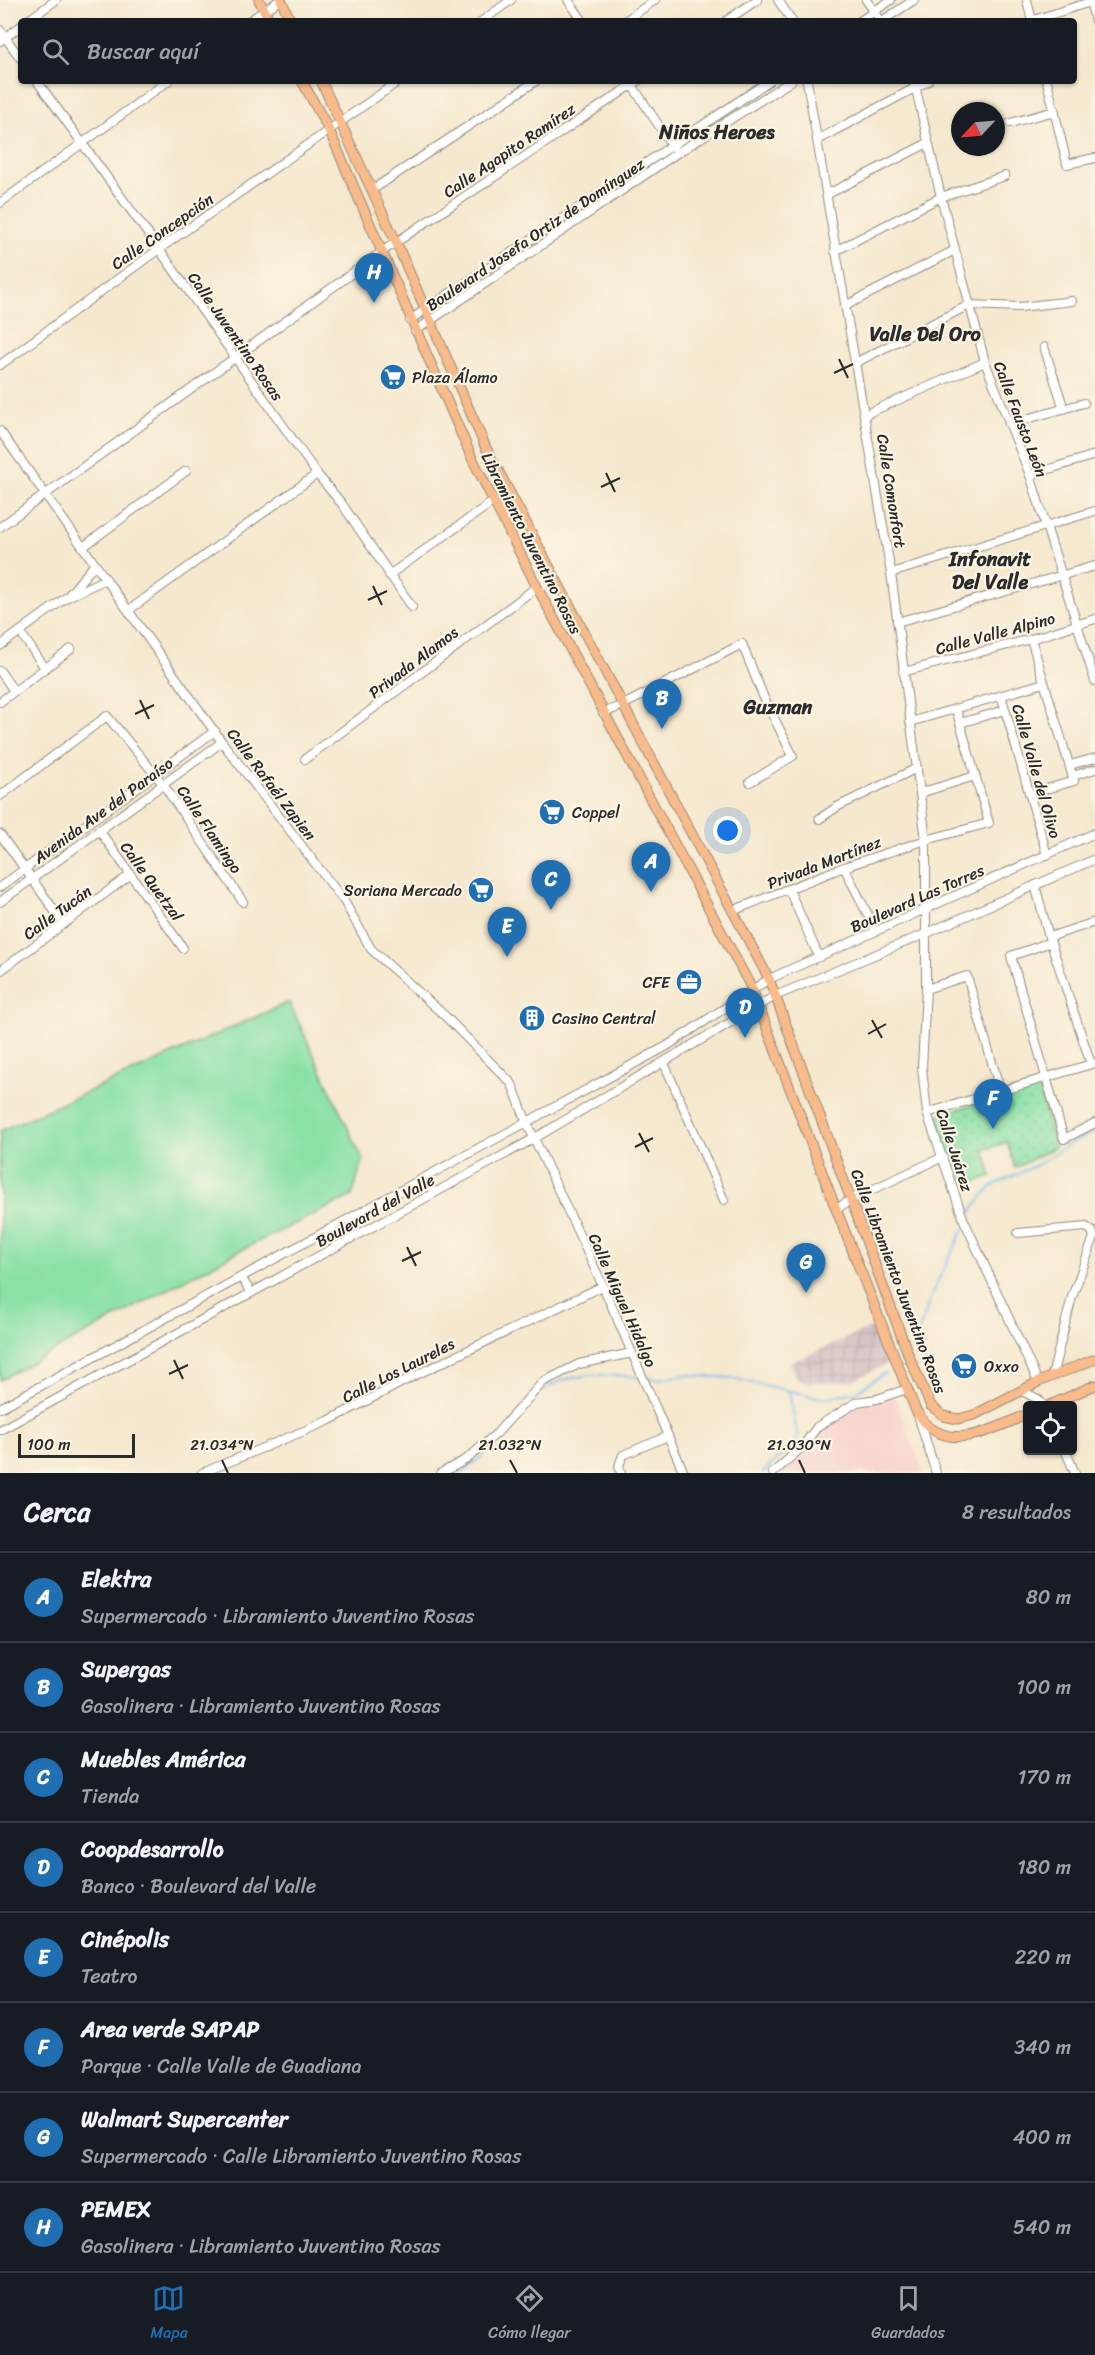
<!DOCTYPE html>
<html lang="es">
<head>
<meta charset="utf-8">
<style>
  :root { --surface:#171b24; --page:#20242c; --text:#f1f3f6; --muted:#9ea1a6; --line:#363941; --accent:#1f6fb2 }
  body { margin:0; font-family:Sriracha,sans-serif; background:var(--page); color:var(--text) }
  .controls { position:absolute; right:18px; bottom:18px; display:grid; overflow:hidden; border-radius:6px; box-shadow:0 2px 4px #0004 }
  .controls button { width:54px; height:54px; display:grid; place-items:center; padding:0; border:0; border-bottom:2px solid var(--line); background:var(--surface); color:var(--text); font:30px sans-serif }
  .compass { position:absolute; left:951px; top:102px; width:54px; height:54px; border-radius:50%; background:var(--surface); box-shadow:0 2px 4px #0004; rotate:244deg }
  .scale { position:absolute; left:18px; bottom:15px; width:117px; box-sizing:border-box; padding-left:6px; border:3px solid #2b2b2b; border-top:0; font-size:16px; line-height:21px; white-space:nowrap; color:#2b2b2b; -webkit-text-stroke:4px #fcf5e5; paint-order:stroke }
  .you { position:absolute; left:728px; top:831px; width:21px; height:21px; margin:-15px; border:4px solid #fff; border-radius:50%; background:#1a73e8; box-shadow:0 0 0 9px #1a73e833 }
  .badge { display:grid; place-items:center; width:39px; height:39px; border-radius:50%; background:var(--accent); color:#fff; font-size:20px; font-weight:700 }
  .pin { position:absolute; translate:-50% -50px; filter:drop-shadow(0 2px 3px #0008) }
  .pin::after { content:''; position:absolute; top:32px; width:21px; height:18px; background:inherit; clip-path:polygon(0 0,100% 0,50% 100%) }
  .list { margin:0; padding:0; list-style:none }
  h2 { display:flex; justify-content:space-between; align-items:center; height:78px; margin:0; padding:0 24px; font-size:26px }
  h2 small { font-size:20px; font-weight:400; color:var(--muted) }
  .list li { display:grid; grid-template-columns:39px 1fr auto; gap:18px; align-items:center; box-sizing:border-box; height:90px; padding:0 24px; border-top:2px solid var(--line) }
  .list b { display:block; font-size:22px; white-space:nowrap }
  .list p { margin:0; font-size:20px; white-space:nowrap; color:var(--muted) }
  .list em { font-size:20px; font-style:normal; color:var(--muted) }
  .icon { flex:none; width:33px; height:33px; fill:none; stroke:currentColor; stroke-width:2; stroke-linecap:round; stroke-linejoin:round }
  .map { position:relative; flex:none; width:1095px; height:1473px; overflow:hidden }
  .search { position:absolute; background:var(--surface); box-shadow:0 2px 4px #0004; left:18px; right:18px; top:18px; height:66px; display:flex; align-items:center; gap:15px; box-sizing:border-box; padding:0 21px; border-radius:6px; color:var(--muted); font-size:22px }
  .sheet { height:798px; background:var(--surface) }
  nav { display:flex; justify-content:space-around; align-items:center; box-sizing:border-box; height:84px; border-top:2px solid var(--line); background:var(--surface); font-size:16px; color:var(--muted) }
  nav a { display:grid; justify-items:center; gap:3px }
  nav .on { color:var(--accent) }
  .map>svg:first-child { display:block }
  .built { fill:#f7d0ca }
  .industrial { fill:url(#industrial-grid) }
  .green { fill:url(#green-dots); stroke:#5a8668; stroke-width:1.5 }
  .pitch { fill:#89e1a6; stroke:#5a8668; stroke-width:1.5 }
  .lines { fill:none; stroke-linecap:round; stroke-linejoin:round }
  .stream { stroke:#78b8ec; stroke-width:2 }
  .minor-casing { stroke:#908a7c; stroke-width:10 }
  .major-casing { stroke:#908a7c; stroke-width:11 }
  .minor { stroke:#fff; stroke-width:8 }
  .major { stroke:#fabb8b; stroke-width:9 }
  .ticks { fill:none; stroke:#2b2b2b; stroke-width:2 }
  .labels { text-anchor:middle; stroke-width:4.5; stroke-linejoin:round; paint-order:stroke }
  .street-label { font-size:16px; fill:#2b2b2b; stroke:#fcf5e5 }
  .poi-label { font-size:16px; fill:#2b2b2b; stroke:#fcf5e5; text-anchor:start }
  .quarter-label { font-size:20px; font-weight:bold; fill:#2b2b2b; stroke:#fcf5e5 }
  .ticks-label { font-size:15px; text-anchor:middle; fill:#2b2b2b; stroke:#fcf5e5; stroke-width:4.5; stroke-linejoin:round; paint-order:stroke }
</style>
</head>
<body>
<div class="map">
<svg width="1095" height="1473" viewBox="0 0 1095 1473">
  <defs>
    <pattern id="industrial-grid" width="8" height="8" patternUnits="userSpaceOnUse" patternTransform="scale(1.5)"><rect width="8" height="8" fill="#d2bec2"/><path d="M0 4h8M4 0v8" fill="none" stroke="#b4a3a7"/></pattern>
    <pattern id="green-dots" width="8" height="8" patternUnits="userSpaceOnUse" patternTransform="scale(1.5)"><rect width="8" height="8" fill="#89e1a6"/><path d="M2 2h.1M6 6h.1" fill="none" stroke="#76c18f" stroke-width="1.8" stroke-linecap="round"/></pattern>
  </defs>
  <rect width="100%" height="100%" fill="#fcf5e5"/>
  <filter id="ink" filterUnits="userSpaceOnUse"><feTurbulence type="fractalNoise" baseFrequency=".0167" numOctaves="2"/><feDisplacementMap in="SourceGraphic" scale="12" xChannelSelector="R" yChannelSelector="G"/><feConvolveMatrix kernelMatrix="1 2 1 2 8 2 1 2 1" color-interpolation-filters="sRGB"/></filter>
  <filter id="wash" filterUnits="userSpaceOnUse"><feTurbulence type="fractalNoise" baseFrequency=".008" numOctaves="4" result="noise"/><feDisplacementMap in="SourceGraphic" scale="24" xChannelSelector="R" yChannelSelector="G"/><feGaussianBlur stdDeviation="1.35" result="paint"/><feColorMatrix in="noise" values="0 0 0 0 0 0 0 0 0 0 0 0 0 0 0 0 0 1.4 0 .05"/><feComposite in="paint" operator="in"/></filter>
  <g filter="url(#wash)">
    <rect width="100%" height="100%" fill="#f5e8ce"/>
    <path class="built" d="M895 1397 923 1473H779L776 1470 825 1423 855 1405Z"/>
    <path class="industrial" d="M874 1326 887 1364 852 1381 820 1383 802 1381 798 1379 790 1363Z"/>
    <path class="green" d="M1038 1084 1055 1147 1015 1168 1007 1142 984 1150 992 1176 957 1188 932 1117Z"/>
    <path class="pitch" d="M289 1002 363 1160 352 1196 235 1253 0 1380V1131Z"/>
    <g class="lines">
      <g class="stream">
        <path d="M967 1220 974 1207 992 1186 1037 1165 1071 1143 1095 1132"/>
        <path d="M911 1342 918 1334 933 1291 964 1228"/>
        <path d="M646 1378 657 1379 688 1375 731 1378 822 1398 856 1392 886 1372"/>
        <path d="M462 1473C471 1465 481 1458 490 1449 508 1430 523 1404 546 1389 572 1370 610 1375 640 1377"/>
        <path d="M763 1473 798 1438 789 1392"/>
      </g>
    </g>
  </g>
  <g filter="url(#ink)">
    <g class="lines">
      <defs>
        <g id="minor">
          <path d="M568 0 583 21"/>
          <path d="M778 0 792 21"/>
          <path d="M866 0 881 21"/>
          <path d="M1027 0 1032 21"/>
          <path d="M1090 0 1095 21"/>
          <path d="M27 21 56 0"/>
          <path d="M249 21 280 0"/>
          <path d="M482 21 511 0"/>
          <path d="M625 21 655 0"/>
          <path d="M726 21 757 0"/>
          <path d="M860 21 891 0"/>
          <path d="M882 21 914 0"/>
          <path d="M1031 21 1090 2"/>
          <path d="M0 30 21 59"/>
          <path d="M0 41 21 26"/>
          <path d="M37 81 159 249 317 474 342 504 412 607"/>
          <path d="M807 81 891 573 920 793 926 840V989L922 1068 927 1113 963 1218 1038 1382"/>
          <path d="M914 81 941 197 985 362 1030 475 1095 681"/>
          <path d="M1047 81 1067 164 1095 158"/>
          <path d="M630 82 673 147"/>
          <path d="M1010 123 1055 111"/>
          <path d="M817 140 928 81"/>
          <path d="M372 190 536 81"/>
          <path d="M826 195 928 143"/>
          <path d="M0 203 168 81"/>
          <path d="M835 251 941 197 1005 176"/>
          <path d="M845 306 955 250"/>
          <path d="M410 320 769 81"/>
          <path d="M415 331 677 153 791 81"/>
          <path d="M1044 347 1064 409"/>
          <path d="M855 363 969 305 1020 307 1072 301"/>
          <path d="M0 365 159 249 399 81"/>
          <path d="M866 414 985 362"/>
          <path d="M1009 424 1084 403"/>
          <path d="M0 431 222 742 344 901 371 949 445 1016 512 1084 527 1123 603 1286 684 1473"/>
          <path d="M1030 475 1095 455"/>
          <path d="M0 527 383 251 638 81"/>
          <path d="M83 547 186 471"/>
          <path d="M891 573 1095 511"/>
          <path d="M389 575 494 501"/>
          <path d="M68 596 95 564"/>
          <path d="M129 610 317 474"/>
          <path d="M897 622 1095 566"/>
          <path d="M20 632 45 668"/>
          <path d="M0 646 67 597 106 579"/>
          <path d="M0 671 14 691"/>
          <path d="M903 672 1031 639 1095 619"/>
          <path d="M1001 695 1047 855"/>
          <path d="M0 702 71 649"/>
          <path d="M603 713 621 706 742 644 764 698 793 756 750 782"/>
          <path d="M910 722 1044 683"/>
          <path d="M960 723 1005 710"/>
          <path d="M305 759 537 587"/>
          <path d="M1070 765 1095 758"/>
          <path d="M1073 776 1095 769"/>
          <path d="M920 793 975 776"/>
          <path d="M1030 794 1074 781 1031 639"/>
          <path d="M0 796 107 716 163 784 243 902"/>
          <path d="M819 819 837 807 917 768"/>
          <path d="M99 830 183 948"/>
          <path d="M0 834 64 924"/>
          <path d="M844 867 876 931"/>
          <path d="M1035 885 1049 937 1091 1064"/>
          <path d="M0 887 215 731"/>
          <path d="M789 890 819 957"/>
          <path d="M0 902 222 742"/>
          <path d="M732 911 844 867 926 840 989 823 956 709"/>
          <path d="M1049 937 1095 922"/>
          <path d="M1051 942 1011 956 1064 1139 1095 1123"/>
          <path d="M0 971 130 875"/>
          <path d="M926 989 967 976 1000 1090"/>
          <path d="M664 1063 724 1200"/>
          <path d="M927 1113 1095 1063"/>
          <path d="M425 1177 434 1193"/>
          <path d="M836 1209 852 1199 943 1157"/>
          <path d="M1018 1233 1086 1227 1092 1231 1094 1237 1072 1297 1052 1376"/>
          <path d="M241 1277 251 1293"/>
          <path d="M1022 1391 1038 1399 1044 1406"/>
          <path d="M0 1408 667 1046 769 979 1095 833"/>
          <path d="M918 1415 936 1473"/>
          <path d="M0 1430 535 1138 775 996 925 934 1095 859"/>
          <path d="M1065 1450 1075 1473"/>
          <path d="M202 1473 328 1421 416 1375 603 1286"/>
          <path d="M441 1473 467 1459 497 1433 543 1382 579 1364 632 1353"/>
          <path d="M621 1473 619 1466 623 1455 668 1436"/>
          <path d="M773 1473 803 1446 817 1427 857 1402 877 1399 907 1389"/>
        </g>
        <g id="major">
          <path d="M259 0 270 21"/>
          <path d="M281 0 291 21"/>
          <path d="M302 81 329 130 471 456 537 587 752 989 836 1209 916 1411C920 1416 924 1422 928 1426 957 1451 999 1426 1028 1414"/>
          <path d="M321 81 396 242 486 448 769 979 910 1359 931 1406 944 1416 958 1419 974 1415 1038 1382 1095 1359"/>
          <path d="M1048 1406 1095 1385"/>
        </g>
      </defs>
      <use href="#minor" class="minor-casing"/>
      <use href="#major" class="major-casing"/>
      <use href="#minor" class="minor"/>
      <use href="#major" class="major"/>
    </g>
  </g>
  <path class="ticks" d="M839 359 848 378M834 373 853 364M606 473 615 492M601 487 620 478M373 586 382 605M368 600 387 591M140 700 149 719M135 714 154 705M872 1020 882 1038M868 1034 886 1024M639 1133 649 1152M635 1147 653 1138M407 1247 416 1266M402 1261 421 1252M174 1360 183 1379M169 1374 188 1365M222 1460 228 1473M510 1460 517 1473M799 1460 805 1473"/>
  <defs>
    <symbol id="supermarket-disc" viewBox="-11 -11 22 22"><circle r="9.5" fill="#1f6fb2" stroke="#fcf5e5"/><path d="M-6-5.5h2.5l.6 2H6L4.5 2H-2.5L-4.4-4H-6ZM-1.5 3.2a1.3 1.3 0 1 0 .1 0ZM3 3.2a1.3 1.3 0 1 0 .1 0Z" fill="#fff"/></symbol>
    <symbol id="office-disc" viewBox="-11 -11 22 22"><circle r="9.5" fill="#1f6fb2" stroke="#fcf5e5"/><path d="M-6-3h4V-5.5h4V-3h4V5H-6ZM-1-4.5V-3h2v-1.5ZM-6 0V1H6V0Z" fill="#fff"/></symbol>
    <symbol id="building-disc" viewBox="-11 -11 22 22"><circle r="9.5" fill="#1f6fb2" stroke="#fcf5e5"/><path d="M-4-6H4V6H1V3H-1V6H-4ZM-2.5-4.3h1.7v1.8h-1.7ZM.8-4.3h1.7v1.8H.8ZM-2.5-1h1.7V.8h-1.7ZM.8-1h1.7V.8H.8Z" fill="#fff"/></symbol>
  </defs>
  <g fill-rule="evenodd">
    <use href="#supermarket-disc" x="378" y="362" width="30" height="30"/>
    <use href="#supermarket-disc" x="537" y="797" width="30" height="30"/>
    <use href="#supermarket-disc" x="466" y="875" width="30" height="30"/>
    <use href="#office-disc" x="674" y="967" width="30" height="30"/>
    <use href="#building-disc" x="517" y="1003" width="30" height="30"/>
    <use href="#supermarket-disc" x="949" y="1351" width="30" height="30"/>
  </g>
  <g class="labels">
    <g class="street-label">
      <text transform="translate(509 150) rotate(-34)" y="6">Calle Agapito Ramírez</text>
      <text transform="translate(162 231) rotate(-35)" y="6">Calle Concepción</text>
      <text transform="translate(535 234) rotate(-34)" y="6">Boulevard Josefa Ortiz de Domínguez</text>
      <text transform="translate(236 336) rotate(55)" y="6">Calle Juventino Rosas</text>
      <text transform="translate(1021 419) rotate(69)" y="6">Calle Fausto León</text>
      <text transform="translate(892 491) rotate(81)" y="6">Calle Comonfort</text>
      <text transform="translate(532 543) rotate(63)" y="6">Libramiento Juventino Rosas</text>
      <text transform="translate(995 633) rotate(-15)" y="6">Calle Valle Alpino</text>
      <text transform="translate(413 662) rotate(-37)" y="6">Privada Alamos</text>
      <text transform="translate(1037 771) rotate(74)" y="6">Calle Valle del Olivo</text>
      <text transform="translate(272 784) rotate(53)" y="6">Calle Rafaél Zapien</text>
      <text transform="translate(103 810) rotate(-36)" y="6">Avenida Ave del Paraíso</text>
      <text transform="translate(210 829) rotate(56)" y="6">Calle Flamingo</text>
      <text transform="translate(824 862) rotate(-21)" y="6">Privada Martínez</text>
      <text transform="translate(152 881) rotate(54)" y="6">Calle Quetzal</text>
      <text transform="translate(917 898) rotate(-24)" y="6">Boulevard Las Torres</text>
      <text transform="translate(57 912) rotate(-36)" y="6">Calle Tucán</text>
      <text transform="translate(955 1150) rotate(72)" y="6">Calle Juárez</text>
      <text transform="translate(375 1210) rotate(-29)" y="6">Boulevard del Valle</text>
      <text transform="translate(899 1281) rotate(69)" y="6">Calle Libramiento Juventino Rosas</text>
      <text transform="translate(623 1300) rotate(66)" y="6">Calle Miguel Hidalgo</text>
      <text transform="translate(398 1370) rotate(-27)" y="6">Calle Los Laureles</text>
    </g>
    <g class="poi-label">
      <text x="412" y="383">Plaza Álamo</text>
      <text x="572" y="818">Coppel</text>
      <text x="462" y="896" text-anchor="end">Soriana Mercado</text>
      <text x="670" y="988" text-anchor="end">CFE</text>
      <text x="552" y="1024">Casino Central</text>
      <text x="984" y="1372">Oxxo</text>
    </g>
    <g class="quarter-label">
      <text x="717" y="139">Niños Heroes</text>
      <text x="925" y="341">Valle Del Oro</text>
      <text x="990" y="566">Infonavit<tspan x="990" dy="23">Del Valle</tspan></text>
      <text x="778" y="714">Guzman</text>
    </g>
  </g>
  <g class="ticks-label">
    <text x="222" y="1450">21.034°N</text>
    <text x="510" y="1450">21.032°N</text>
    <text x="799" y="1450">21.030°N</text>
  </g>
</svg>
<div class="controls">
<button><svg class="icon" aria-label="locate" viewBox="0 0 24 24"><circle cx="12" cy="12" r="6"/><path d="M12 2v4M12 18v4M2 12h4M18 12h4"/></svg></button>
</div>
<svg class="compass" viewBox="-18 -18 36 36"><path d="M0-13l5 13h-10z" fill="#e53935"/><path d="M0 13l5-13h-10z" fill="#9ea1a6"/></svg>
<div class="scale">100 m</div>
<div class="you"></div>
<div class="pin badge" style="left:651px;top:892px">A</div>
<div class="pin badge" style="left:662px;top:729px">B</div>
<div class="pin badge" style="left:551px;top:910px">C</div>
<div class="pin badge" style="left:745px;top:1038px">D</div>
<div class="pin badge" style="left:507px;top:957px">E</div>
<div class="pin badge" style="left:993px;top:1129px">F</div>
<div class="pin badge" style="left:806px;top:1293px">G</div>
<div class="pin badge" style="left:374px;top:303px">H</div>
<div class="search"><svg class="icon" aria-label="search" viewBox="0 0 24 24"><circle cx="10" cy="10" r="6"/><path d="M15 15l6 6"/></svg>Buscar aquí</div>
</div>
<section class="sheet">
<h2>Cerca<small>8 resultados</small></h2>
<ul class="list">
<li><span class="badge">A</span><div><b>Elektra</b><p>Supermercado · Libramiento Juventino Rosas</p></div><em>80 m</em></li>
<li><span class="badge">B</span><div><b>Supergas</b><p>Gasolinera · Libramiento Juventino Rosas</p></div><em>100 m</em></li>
<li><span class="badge">C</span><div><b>Muebles América</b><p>Tienda</p></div><em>170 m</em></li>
<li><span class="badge">D</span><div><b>Coopdesarrollo</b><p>Banco · Boulevard del Valle</p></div><em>180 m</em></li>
<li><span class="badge">E</span><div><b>Cinépolis</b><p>Teatro</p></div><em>220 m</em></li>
<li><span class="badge">F</span><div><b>Area verde SAPAP</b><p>Parque · Calle Valle de Guadiana</p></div><em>340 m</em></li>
<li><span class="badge">G</span><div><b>Walmart Supercenter</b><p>Supermercado · Calle Libramiento Juventino Rosas</p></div><em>400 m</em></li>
<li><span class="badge">H</span><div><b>PEMEX</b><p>Gasolinera · Libramiento Juventino Rosas</p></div><em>540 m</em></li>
</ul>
</section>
<nav>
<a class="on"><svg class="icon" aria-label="map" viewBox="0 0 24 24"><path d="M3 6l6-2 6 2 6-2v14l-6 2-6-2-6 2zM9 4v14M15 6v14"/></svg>Mapa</a>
<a><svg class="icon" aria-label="directions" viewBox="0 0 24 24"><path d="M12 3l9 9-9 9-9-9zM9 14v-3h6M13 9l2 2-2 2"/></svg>Cómo llegar</a>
<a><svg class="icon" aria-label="saved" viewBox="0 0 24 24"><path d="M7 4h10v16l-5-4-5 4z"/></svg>Guardados</a>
</nav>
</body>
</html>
